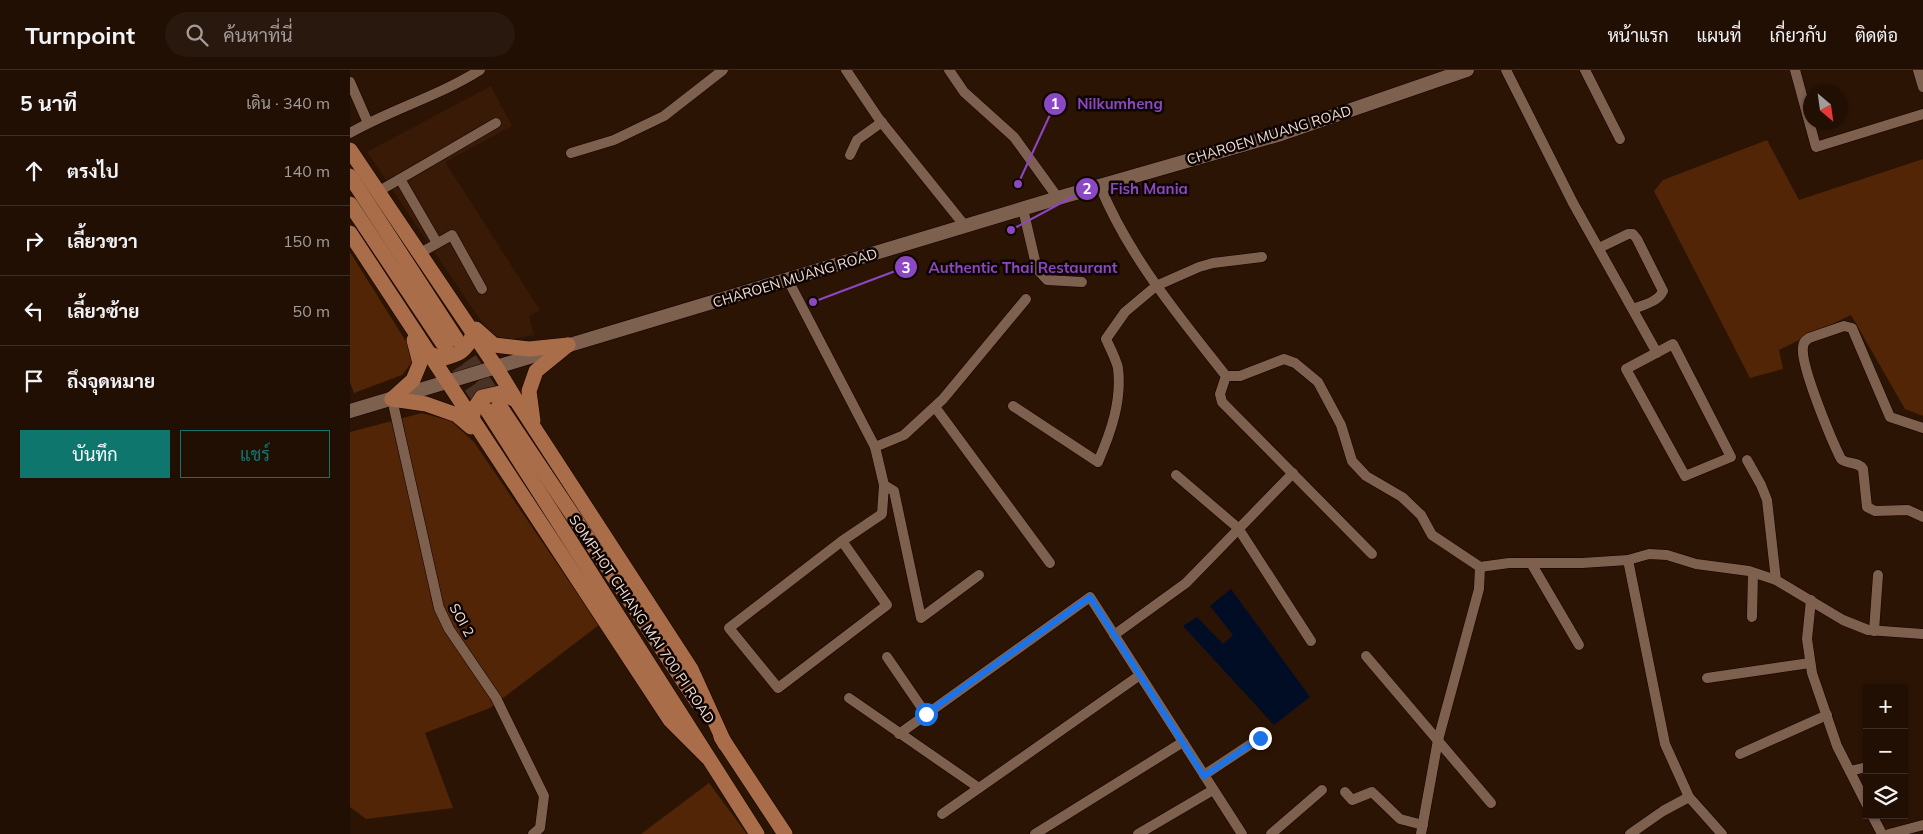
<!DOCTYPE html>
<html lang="th">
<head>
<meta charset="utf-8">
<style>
  :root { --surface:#210f04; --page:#29180e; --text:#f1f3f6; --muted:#a29c9a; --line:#3e2f26; --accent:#0f766e }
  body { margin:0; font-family:Mulish,Sarabun,sans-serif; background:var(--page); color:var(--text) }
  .controls { position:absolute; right:15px; bottom:15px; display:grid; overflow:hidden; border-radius:0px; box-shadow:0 1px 4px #0004 }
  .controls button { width:45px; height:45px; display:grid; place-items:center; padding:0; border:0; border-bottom:1px solid var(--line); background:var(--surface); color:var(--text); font:25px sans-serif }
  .compass { position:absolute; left:1453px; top:15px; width:45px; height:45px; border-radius:50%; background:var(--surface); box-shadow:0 1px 4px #0004; rotate:151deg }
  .stop { position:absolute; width:15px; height:15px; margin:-11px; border:4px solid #1a73e8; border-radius:50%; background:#fff }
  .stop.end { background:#1a73e8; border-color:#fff; box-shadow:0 1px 5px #0008 }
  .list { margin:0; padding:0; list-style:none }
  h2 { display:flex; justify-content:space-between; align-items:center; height:65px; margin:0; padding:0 20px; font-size:21px }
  h2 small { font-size:16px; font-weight:400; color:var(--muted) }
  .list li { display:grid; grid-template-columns:32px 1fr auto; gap:15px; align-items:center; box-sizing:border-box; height:70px; padding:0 20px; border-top:1px solid var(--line) }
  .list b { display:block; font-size:19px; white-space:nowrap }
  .list em { font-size:16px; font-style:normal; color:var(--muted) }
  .actions { display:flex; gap:10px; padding:15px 20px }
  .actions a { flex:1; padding:11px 0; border:1px solid var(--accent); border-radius:0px; text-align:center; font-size:18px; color:var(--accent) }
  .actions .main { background:var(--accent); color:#fff }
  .icon { flex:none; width:28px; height:28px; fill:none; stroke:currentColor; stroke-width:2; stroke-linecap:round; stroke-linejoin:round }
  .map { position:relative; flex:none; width:1573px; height:764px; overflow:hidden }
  header { display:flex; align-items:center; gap:30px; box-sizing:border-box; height:70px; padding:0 25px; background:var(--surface); border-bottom:1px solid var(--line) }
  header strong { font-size:24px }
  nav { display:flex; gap:28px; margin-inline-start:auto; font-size:18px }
  .search { width:350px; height:45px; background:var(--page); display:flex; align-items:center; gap:12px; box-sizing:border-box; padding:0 18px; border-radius:28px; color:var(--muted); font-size:19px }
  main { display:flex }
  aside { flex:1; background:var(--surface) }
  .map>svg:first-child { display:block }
  .built { fill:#391a07 }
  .green { fill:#512506 }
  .water { fill:#000d25 }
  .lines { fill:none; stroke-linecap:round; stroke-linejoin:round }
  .primary-tunnel { stroke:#493224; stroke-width:15; stroke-dasharray:15 8; stroke-linecap:butt }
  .minor-casing { stroke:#130100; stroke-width:11 }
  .secondary-casing { stroke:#130100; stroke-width:15 }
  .primary-casing { stroke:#130100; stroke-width:16 }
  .minor { stroke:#7e604f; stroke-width:10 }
  .secondary { stroke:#7e604f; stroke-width:14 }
  .primary { stroke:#aa6d49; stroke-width:15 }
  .route { stroke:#1a73e8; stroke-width:6 }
  .labels { text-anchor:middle; stroke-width:5; stroke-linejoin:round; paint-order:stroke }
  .street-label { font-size:14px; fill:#efddd3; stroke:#0d0401 }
  .leader { fill:none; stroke:#8c47c2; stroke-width:2 }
  .callout-dot { fill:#8c47c2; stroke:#0d0401; stroke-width:2 }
  .mark-label { font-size:15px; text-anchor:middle; font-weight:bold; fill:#fff }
  .callout-label { font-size:15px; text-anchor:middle; font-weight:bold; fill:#8c47c2; stroke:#0d0401; stroke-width:5; stroke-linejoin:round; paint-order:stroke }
</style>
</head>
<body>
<header>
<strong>Turnpoint</strong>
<div class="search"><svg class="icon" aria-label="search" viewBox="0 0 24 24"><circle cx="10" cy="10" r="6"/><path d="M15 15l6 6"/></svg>ค้นหาที่นี่</div>
<nav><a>หน้าแรก</a><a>แผนที่</a><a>เกี่ยวกับ</a><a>ติดต่อ</a></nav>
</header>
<main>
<aside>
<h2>5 นาที<small>เดิน · 340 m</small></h2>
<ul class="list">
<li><svg class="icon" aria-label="ahead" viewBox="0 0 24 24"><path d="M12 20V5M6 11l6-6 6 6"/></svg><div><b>ตรงไป</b></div><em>140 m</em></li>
<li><svg class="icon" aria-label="right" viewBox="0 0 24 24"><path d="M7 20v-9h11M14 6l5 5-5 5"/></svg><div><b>เลี้ยวขวา</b></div><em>150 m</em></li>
<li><svg class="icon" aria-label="left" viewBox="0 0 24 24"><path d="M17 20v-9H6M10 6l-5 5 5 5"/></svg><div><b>เลี้ยวซ้าย</b></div><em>50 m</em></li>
<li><svg class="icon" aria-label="arrive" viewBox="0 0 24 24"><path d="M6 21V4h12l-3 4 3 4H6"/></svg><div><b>ถึงจุดหมาย</b></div></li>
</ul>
<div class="actions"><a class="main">บันทึก</a><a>แชร์</a></div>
</aside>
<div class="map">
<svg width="1573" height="764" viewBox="0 0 1573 764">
  <rect width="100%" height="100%" fill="#2c1405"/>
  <path class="built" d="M141 16 162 56 95 92 190 240 179 246 184 265 157 270 141 264 129 248 17 82Z"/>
  <g class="green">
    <path d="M1417 70 1449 130 1573 89V346L1555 339 1501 245 1429 280 1433 299 1400 308 1304 121 1313 110Z"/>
    <path d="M0 182 57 273 62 292 52 305 4 323 0 312Z"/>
    <path d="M72 343 101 351 124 372 249 555 140 638 75 663 103 738 16 749 0 737V362Z"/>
    <path d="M359 713 397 764H291Z"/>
  </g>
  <path class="water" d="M881 519 960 627 924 655 833 556 847 547 873 574 883 565 860 536Z"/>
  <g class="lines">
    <g class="primary-tunnel">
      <path d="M107 270 149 335"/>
      <path d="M96 278 136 339"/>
    </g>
    <defs>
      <g id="minor">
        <path d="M496 0 529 49 615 156"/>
        <path d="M599 0 614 22 664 67 708 128"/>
        <path d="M1156 0 1223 133 1307 283"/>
        <path d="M1235 0 1270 69"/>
        <path d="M1445 0 1466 77 1573 44"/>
        <path d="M1568 0 1573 17"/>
        <path d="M0 12 18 53"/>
        <path d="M0 63C42 39 89 26 130 0"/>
        <path d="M221 83 264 70 314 46 373 0"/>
        <path d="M500 85 507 70 532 52"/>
        <path d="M750 116C779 187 829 246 876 306"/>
        <path d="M29 121 50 109"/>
        <path d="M673 139 687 199 697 210 732 212"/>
        <path d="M87 173 50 109 146 53"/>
        <path d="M1249 178 1278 164H1283L1287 169 1313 221C1308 232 1293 235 1283 239"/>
        <path d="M70 183 102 165 132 219"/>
        <path d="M438 210 525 377 534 415 532 444 492 471 379 558 428 618 537 535 492 471"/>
        <path d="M1323 274 1381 387 1335 406 1276 299Z"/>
        <path d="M876 306H890L934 289 945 293 968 312 991 355 1002 391 1016 406 1052 427 1071 445 1082 465 1130 497 1159 493H1232L1278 490 1299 484 1317 485 1346 494 1399 501 1426 510 1493 550 1518 560 1573 564"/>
        <path d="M876 306 870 324 872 332 1022 484"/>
        <path d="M42 329 89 538 99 559 146 628 194 726 190 758 183 764"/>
        <path d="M663 336 748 392C761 362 772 331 768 298 766 289 760 278 756 269L775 242 806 216 849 197 863 193 912 187"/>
        <path d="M585 337 700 493"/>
        <path d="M1573 358 1540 347 1502 258 1494 256 1459 268C1456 270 1453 273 1453 277 1450 295 1482 371 1491 389 1498 395 1508 391 1513 399L1517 437 1525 441 1558 440 1573 447"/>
        <path d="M525 377 554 365 593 329 676 229"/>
        <path d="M1397 390 1411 415 1417 430 1426 510"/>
        <path d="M826 405 888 458 961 571"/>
        <path d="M534 415 544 421 571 548 629 505"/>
        <path d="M1278 490 1315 674 1339 727 1372 764"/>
        <path d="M1181 493 1229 575"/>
        <path d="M1461 530 1457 569 1462 603 1487 676 1517 735"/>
        <path d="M1402 547 1403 503"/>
        <path d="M1524 561 1528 505"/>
        <path d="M764 565 836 513 943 403"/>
        <path d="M1016 586 1141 733"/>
        <path d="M537 587 576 644"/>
        <path d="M1357 608 1460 593"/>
        <path d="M499 628 629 718"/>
        <path d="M549 664 740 527 892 764"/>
        <path d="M1390 684 1477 645"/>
        <path d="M1500 701 1517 697"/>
        <path d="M854 705 910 668"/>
        <path d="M995 722 1002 730 1022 722 1050 749 1073 755"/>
        <path d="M592 744 790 605"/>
        <path d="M1522 745 1532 764"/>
        <path d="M685 764 833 672"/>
        <path d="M788 764 863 720"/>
        <path d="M921 764 972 720"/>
        <path d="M1071 764 1088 670 1129 519 1130 497"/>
        <path d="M1280 764 1313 741 1339 727"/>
        <path d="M1539 764 1573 755"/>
      </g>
      <path id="secondary" d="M0 341 708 128 931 64 1117 0"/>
      <g id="primary">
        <path d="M0 80 146 297 166 330 341 599 375 674"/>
        <path d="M0 106 107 270"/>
        <path d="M0 134 96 278"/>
        <path d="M0 163 320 650 357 687"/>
        <path d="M126 259 144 275 179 279 218 275"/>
        <path d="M83 285 90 289C108 285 116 282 123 264"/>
        <path d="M42 329 76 334 107 345 121 357"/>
        <path d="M42 329 63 310 70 293 64 270"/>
        <path d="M149 335 348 633"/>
        <path d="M137 340 407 764"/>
        <path d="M122 351 124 339 132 327 150 323 166 330"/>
        <path d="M183 351 179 321 186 301 218 275"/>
        <path d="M371 667 435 764"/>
      </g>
    </defs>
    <use href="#minor" class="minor-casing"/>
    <use href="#secondary" class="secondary-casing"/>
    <use href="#primary" class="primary-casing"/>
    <use href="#minor" class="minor"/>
    <use href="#secondary" class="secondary"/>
    <use href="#primary" class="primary"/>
  </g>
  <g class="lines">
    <path class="route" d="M576 644 740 527 854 706 910 668"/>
  </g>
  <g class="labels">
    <g class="street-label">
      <text transform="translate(919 65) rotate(-17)" y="5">CHAROEN MUANG ROAD</text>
      <text transform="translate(445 208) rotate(-17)" y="5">CHAROEN MUANG ROAD</text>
      <text transform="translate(292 549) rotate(56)" y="5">SOMPHOT CHIANG MAI 700 PI ROAD</text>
      <text transform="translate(112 550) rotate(61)" y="5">SOI 2</text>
    </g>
  </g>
  <path class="leader" d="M668 114L705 34M661 160L737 119M463 232L556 197"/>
  <g class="callout-dot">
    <circle cx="668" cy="114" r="5"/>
    <circle cx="661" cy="160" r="5"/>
    <circle cx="463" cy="232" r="5"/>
    <circle cx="705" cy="34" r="12"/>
    <circle cx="737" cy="119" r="12"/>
    <circle cx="556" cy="197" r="12"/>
  </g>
  <g class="mark-label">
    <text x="705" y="39">1</text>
    <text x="737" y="124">2</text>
    <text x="556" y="203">3</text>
  </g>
  <g class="callout-label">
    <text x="770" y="39">Nilkumheng</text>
    <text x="799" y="124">Fish Mania</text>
    <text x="673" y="203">Authentic Thai Restaurant</text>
  </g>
</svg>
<div class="controls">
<button>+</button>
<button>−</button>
<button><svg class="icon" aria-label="layers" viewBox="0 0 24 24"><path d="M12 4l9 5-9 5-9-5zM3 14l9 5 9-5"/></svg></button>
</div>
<svg class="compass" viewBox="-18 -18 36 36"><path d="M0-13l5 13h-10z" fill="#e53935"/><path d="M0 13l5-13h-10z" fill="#a29c9a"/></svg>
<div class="stop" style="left:576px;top:644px"></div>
<div class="stop end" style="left:910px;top:668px"></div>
</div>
</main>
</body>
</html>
